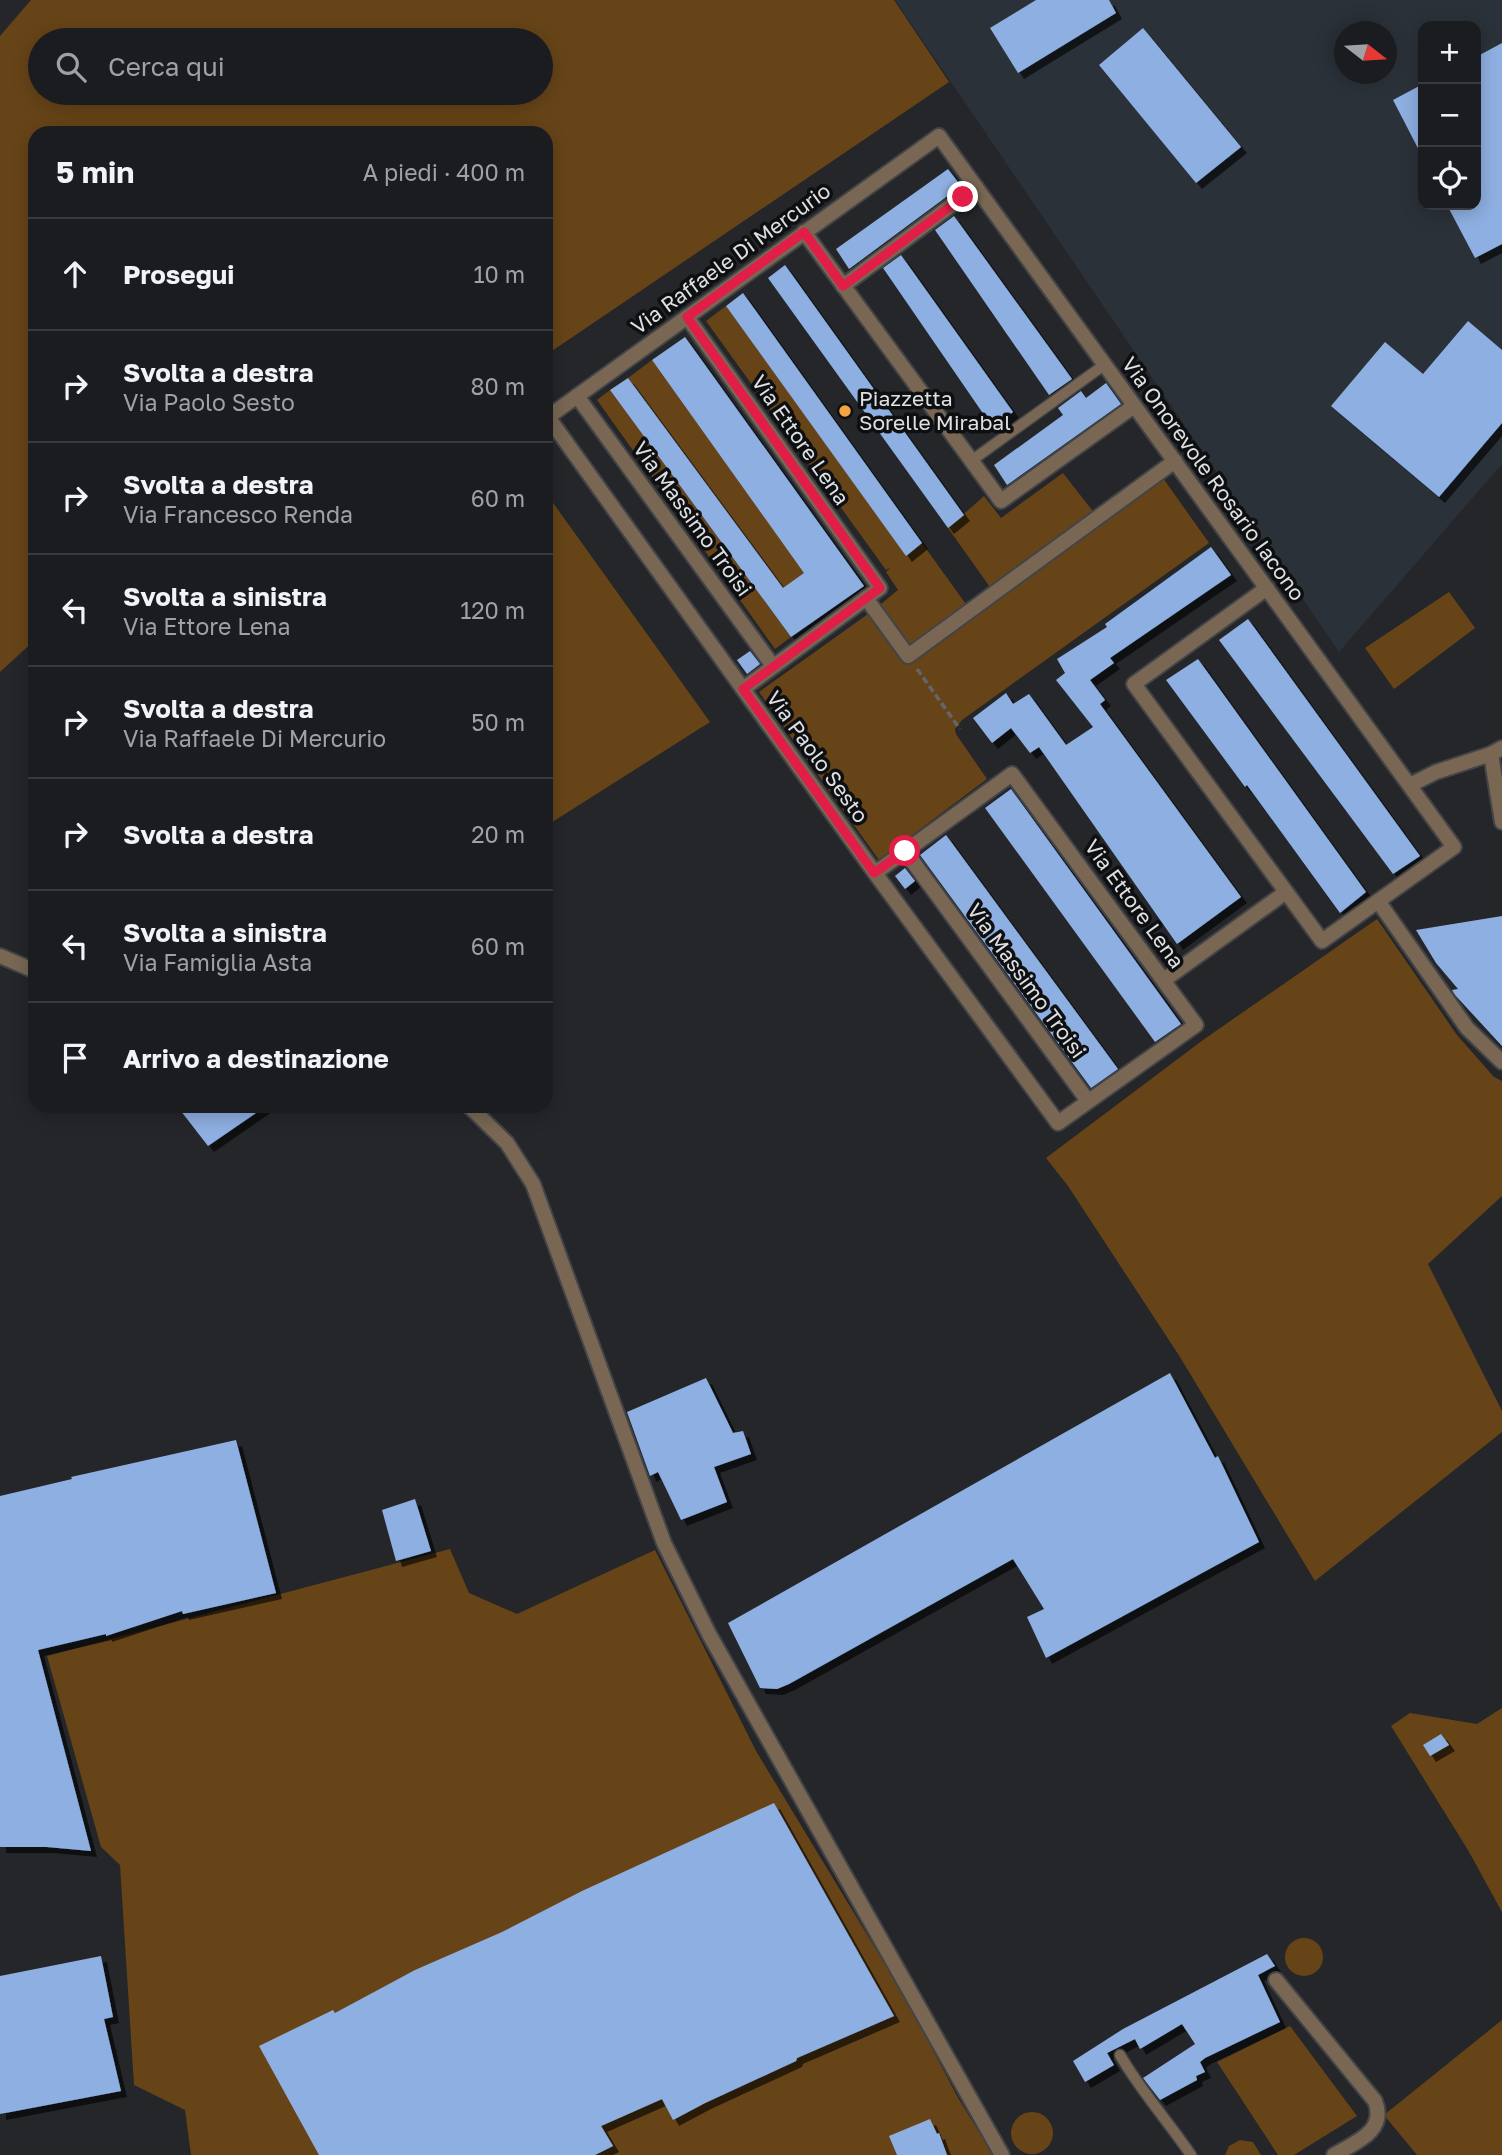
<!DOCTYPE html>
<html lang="it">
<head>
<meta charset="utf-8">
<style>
  :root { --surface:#1b1c20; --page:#242529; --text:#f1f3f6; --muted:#a0a1a5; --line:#393a3e }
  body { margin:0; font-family:"Golos Text",sans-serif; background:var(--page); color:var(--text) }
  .controls { position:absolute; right:21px; top:21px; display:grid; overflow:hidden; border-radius:14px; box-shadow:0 4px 18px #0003 }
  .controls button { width:63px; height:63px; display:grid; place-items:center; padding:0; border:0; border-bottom:2px solid var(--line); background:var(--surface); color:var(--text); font:35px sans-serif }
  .compass { position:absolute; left:1334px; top:21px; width:63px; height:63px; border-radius:50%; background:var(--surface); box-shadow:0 4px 18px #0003; rotate:107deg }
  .stop { position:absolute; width:21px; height:21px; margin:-16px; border:5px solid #e11d48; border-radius:50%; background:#fff }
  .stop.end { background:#e11d48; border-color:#fff; box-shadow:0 2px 7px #0008 }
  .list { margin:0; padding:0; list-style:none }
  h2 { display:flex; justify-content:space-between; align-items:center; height:91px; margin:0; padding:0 28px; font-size:30px }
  h2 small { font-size:23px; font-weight:400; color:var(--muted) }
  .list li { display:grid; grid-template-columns:46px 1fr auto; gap:21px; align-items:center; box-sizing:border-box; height:112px; padding:0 28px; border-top:2px solid var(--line) }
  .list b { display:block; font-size:26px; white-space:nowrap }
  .list p { margin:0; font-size:23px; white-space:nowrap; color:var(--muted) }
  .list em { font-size:23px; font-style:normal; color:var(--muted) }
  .icon { flex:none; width:38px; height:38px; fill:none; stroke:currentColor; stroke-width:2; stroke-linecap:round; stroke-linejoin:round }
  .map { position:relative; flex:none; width:1502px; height:2155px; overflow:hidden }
  .search { position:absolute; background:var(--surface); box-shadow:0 4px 18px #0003; left:28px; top:28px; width:525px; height:77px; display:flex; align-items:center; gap:18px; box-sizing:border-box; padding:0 24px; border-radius:38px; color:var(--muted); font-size:26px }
  .panel { position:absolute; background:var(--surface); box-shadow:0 4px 18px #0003; left:28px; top:126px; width:525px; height:987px; border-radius:21px }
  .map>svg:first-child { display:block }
  .built { fill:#2b3139; fill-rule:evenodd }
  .green { fill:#674418; fill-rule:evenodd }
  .building { fill:#8eafe1; filter:url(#shadow) }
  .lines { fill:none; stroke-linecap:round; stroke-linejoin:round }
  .service-casing { stroke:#424448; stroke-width:13 }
  .minor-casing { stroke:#424448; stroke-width:18 }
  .tertiary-casing { stroke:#424448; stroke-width:18 }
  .path { stroke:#636568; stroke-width:3.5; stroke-dasharray:7 3.5; stroke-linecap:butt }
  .service { stroke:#796754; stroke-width:10 }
  .minor { stroke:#796754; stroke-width:14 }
  .tertiary { stroke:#796754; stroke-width:14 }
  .route { stroke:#e11d48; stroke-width:9 }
  .poi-dot { fill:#f3a443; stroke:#0e0f11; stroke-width:2.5 }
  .labels { text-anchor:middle; stroke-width:7; stroke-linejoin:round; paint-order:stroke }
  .street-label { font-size:21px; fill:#dee0e3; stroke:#0e0f11 }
  .poi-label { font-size:21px; fill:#dee0e3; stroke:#0e0f11; text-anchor:start }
</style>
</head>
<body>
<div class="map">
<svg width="1502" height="2155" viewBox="0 0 1502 2155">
  <defs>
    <filter id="shadow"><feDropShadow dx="6" dy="6" stdDeviation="0" flood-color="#0009"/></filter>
  </defs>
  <rect width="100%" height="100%" fill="#24262a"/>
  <path class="built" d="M895 0H1502V464L1339 652ZM1423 26H1476V205H1423ZM1344 32H1386V74H1344Z"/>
  <g class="green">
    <path d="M31 0H894L949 82 546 355V133H35V640L0 672V36ZM40 40H541V93H40Z"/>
    <path d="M726 306 906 555 922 543 968 607 908 651 876 608 898 590 886 572 891 567 886 570 706 321Z"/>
    <path d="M652 360 831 609 810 624 628 378Z"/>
    <path d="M610 390 791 637 775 649 597 400Z"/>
    <path d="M1063 473 1095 514 992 590 948 528 984 496 1001 518Z"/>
    <path d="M1163 478 1209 543 962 720 955 729 956 734 987 779 879 860 759 692 868 614 905 659Z"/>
    <path d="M546 493 710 722 546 826Z"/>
    <path d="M1449 592 1475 628 1394 689 1365 648Z"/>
    <path d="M1377 919 1457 1035 1494 1077 1502 1081V1196L1428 1264 1502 1411V1432L1315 1581 1180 1357 1068 1186 1046 1158 1203 1040Z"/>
    <path d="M450 1549 469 1593 517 1614 655 1550 756 1751 906 1999 957 2096 993 2155H191L185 2110 134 2085 120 1865 101 1847 47 1656Z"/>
    <path d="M1502 1708V1912L1468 1850 1391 1726 1410 1713 1477 1724Z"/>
    <circle cx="1304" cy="1957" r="19"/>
    <path d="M1502 2020V2155H1417L1384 2115Z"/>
    <path d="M1290 2026 1357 2116 1294 2155H1278L1217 2062Z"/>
    <circle cx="1032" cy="2133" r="21"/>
    <path d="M1240 2140 1253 2142 1261 2155H1225L1229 2146Z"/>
  </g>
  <g class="building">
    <path d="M1036 0H1109L1116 13 1018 73 990 28Z"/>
    <path d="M1143 28 1241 147 1196 183 1099 65Z"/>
    <path d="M1502 43V244L1475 258 1447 205H1476V57Z"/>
    <path d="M1423 84V158L1393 100Z"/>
    <path d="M948 169 961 186 849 269 836 249Z"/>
    <path d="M954 216 1072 379 1049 395 935 230Z"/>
    <path d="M901 255 1013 412 993 428 883 268Z"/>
    <path d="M785 265 964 515 948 528 768 278Z"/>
    <path d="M743 293 922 543 906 556 726 306Z"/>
    <path d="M1468 321 1502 350V423L1439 497 1331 406 1385 342 1423 374Z"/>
    <path d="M685 337 864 586 791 637 610 390 628 378 783 588 804 573 652 360Z"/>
    <path d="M1106 383 1121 404 1007 485 994 465 1063 415 1058 408 1081 391 1086 398Z"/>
    <path d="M1211 547 1231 575 1110 658 1114 663 1090 680 1105 700 1100 704 1241 897 1177 944 1039 747 1030 753 1011 728 992 743 973 718 1006 693 1013 704 1029 694 1066 745 1093 727 1056 680 1065 673 1057 659 1107 627 1105 624Z"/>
    <path d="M1248 619 1420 856 1393 874 1219 640Z"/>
    <path d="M750 651 760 664 747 674 737 660Z"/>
    <path d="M1198 659 1366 892 1340 913 1247 785 1245 787 1166 680Z"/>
    <path d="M1011 789 1181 1024 1155 1042 985 808Z"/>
    <path d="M946 835 1118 1069 1091 1088 920 855Z"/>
    <path d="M905 868 915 881 905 889 895 876Z"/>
    <path d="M1502 916V1046L1455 995 1452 990 1458 989 1436 963 1416 930Z"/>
    <path d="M177 1106H266L208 1146Z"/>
    <path d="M1170 1373 1215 1458 1218 1456 1259 1542 1046 1658 1027 1617 1044 1609 1013 1559 789 1684 777 1689 760 1688 728 1623Z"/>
    <path d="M706 1378 733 1433 743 1431 751 1454 714 1467 727 1502 681 1520 658 1472 650 1476 627 1412Z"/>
    <path d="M236 1440 276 1593 183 1614 182 1611 106 1636V1634L38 1650 91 1851 47 1847H0V1496L72 1479 71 1477Z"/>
    <path d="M415 1499 431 1551 396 1561 382 1510Z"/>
    <path d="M1441 1734 1449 1745 1430 1756 1423 1745Z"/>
    <path d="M774 1803 894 2016 797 2058 796 2061 705 2103 673 2120 662 2099 601 2126 613 2146 595 2155H319L259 2046 333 2010 335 2013 415 1970 502 1932 582 1891Z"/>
    <path d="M1267 1954 1275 1966 1258 1975 1280 2022 1205 2058 1200 2062 1205 2072 1196 2076 1197 2080 1160 2100 1143 2078 1195 2044 1182 2024 1140 2049 1135 2039 1107 2053 1114 2065 1085 2082 1073 2061 1123 2029Z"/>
    <path d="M101 1956 113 2017 104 2019 121 2091 0 2114V1976Z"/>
    <path d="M930 2119 937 2134 939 2133 947 2155H897L889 2136Z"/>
  </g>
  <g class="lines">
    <defs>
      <g id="service">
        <path d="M971 461 1104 365"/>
        <path d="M1120 2055C1140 2090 1168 2121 1191 2155"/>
      </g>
      <g id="minor">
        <path d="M804 232 1001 501 1134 406"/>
        <path d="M843 286 976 187"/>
        <path d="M687 317 880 588 743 689"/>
        <path d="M577 396 773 666"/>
        <path d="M866 598 908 656 1175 461"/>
        <path d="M1491 754 1502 822"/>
        <path d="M1410 785 1436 772 1491 754 1502 748"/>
        <path d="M905 851 1088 1101"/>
        <path d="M875 873 1012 774 1196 1025 1058 1123 875 873 548 417 939 136 1454 847 1322 941 1134 684 1267 588"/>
        <path d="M1378 901 1467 1028 1502 1062"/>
        <path d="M1164 980 1286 892"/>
        <path d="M1276 1980 1375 2101C1387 2131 1356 2142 1334 2155"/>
      </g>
      <g id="tertiary">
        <path d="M0 956 35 971"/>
        <path d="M469 1106 507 1143 533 1184 664 1543 709 1634 1002 2155"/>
      </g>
    </defs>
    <use href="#service" class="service-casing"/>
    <use href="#minor" class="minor-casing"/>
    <use href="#tertiary" class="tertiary-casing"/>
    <path class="path" d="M917 669 960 729"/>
    <use href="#service" class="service"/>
    <use href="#minor" class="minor"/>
    <use href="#tertiary" class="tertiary"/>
  </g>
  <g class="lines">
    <path class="route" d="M905 851 874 873 743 689 880 588 687 317 804 232 843 286 963 197"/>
  </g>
  <circle class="poi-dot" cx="845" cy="411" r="7"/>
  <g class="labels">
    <g class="street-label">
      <text transform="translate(731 259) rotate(-36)" y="7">Via Raffaele Di Mercurio</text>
      <text transform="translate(800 440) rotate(55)" y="7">Via Ettore Lena</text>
      <text transform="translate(1213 479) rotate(54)" y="7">Via Onorevole Rosario Iacono</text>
      <text transform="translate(692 519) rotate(54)" y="7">Via Massimo Troisi</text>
      <text transform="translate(817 757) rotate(54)" y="7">Via Paolo Sesto</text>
      <text transform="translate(1134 904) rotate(54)" y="7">Via Ettore Lena</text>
      <text transform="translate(1026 981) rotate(54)" y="7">Via Massimo Troisi</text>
    </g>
    <g class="poi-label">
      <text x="859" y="406">Piazzetta<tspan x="859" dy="24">Sorelle Mirabal</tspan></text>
    </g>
  </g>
</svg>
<div class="controls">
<button>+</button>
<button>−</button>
<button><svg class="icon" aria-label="locate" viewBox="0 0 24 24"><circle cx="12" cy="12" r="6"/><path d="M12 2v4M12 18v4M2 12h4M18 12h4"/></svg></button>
</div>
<svg class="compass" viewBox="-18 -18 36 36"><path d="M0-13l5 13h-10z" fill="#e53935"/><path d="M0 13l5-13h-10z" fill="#a0a1a5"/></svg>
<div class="stop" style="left:905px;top:851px"></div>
<div class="stop end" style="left:963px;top:197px"></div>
<div class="search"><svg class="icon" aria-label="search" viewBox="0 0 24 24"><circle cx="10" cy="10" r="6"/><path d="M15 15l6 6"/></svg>Cerca qui</div>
<section class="panel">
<h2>5 min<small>A piedi · 400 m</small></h2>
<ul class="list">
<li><svg class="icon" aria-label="ahead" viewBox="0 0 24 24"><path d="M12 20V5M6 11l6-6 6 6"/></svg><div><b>Prosegui</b></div><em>10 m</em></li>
<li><svg class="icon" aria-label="right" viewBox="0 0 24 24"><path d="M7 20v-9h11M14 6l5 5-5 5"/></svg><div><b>Svolta a destra</b><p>Via Paolo Sesto</p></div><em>80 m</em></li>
<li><svg class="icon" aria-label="right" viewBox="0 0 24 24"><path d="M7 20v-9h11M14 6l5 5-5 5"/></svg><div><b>Svolta a destra</b><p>Via Francesco Renda</p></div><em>60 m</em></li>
<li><svg class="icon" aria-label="left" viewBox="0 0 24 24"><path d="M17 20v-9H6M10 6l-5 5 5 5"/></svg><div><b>Svolta a sinistra</b><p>Via Ettore Lena</p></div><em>120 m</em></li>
<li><svg class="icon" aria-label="right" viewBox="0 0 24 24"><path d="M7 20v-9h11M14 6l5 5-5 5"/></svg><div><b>Svolta a destra</b><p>Via Raffaele Di Mercurio</p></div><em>50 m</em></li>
<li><svg class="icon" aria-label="right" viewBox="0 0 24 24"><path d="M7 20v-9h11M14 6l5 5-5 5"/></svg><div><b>Svolta a destra</b></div><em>20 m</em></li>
<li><svg class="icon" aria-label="left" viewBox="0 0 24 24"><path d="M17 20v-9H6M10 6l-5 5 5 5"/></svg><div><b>Svolta a sinistra</b><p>Via Famiglia Asta</p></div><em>60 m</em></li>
<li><svg class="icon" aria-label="arrive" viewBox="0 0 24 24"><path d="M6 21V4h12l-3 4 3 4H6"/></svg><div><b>Arrivo a destinazione</b></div></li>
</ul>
</section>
</div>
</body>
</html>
